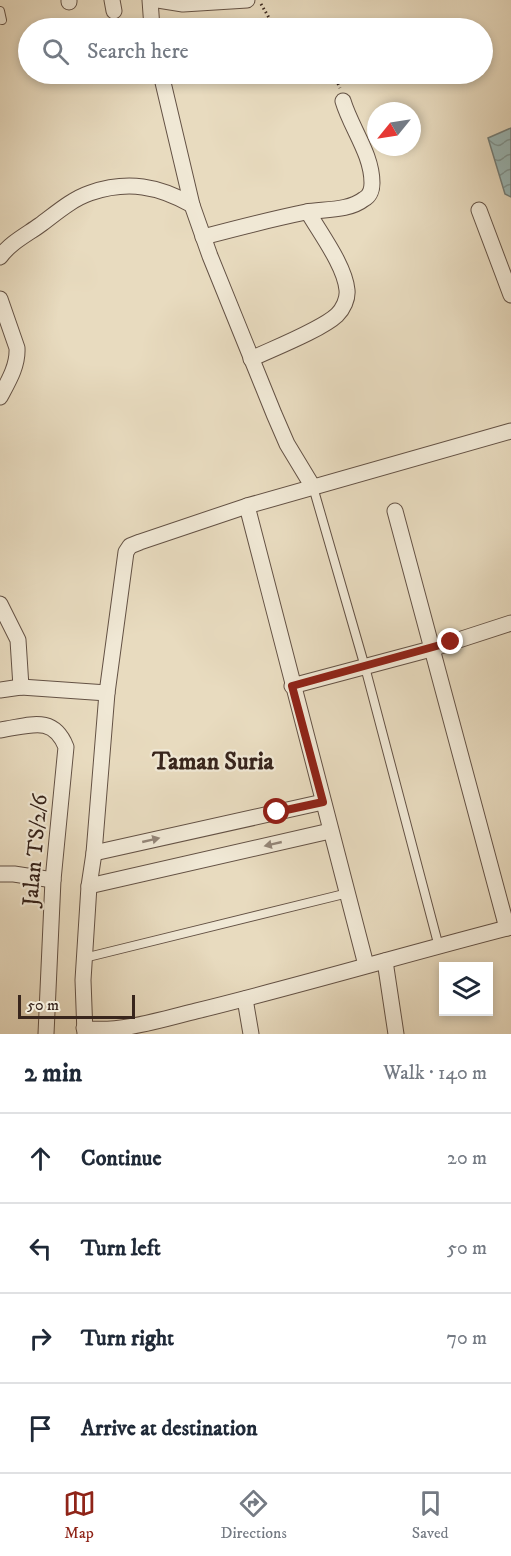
<!DOCTYPE html>
<html lang="en">
<head>
<meta charset="utf-8">
<style>
  :root { --surface:#fff; --page:#f6f6f7; --text:#1f2937; --muted:#747a83; --line:#e0e1e3; --accent:#8f2418 }
  body { margin:0; font-family:"IM FELL DW Pica",serif; background:var(--page); color:var(--text) }
  .controls { position:absolute; right:18px; bottom:18px; display:grid; overflow:hidden; border-radius:0px; box-shadow:0 3px 9px #0003 }
  .controls button { width:54px; height:54px; display:grid; place-items:center; padding:0; border:0; border-bottom:2px solid var(--line); background:var(--surface); color:var(--text); font:30px sans-serif }
  .compass { position:absolute; left:367px; top:102px; width:54px; height:54px; border-radius:50%; background:var(--surface); box-shadow:0 3px 9px #0003; rotate:240deg }
  .scale { position:absolute; left:18px; bottom:15px; width:117px; box-sizing:border-box; padding-left:6px; border:3px solid #38251c; border-top:0; font-size:16px; line-height:21px; white-space:nowrap; color:#38251c; -webkit-text-stroke:4px #f0e8d5; paint-order:stroke }
  .stop { position:absolute; width:18px; height:18px; margin:-14px; border:4px solid #8f2418; border-radius:50%; background:#fff }
  .stop.end { background:#8f2418; border-color:#fff; box-shadow:0 2px 6px #0008 }
  .list { margin:0; padding:0; list-style:none }
  h2 { display:flex; justify-content:space-between; align-items:center; height:78px; margin:0; padding:0 24px; font-size:26px }
  h2 small { font-size:20px; font-weight:400; color:var(--muted) }
  .list li { display:grid; grid-template-columns:39px 1fr auto; gap:18px; align-items:center; box-sizing:border-box; height:90px; padding:0 24px; border-top:2px solid var(--line) }
  .list b { display:block; font-size:22px; white-space:nowrap }
  .list em { font-size:20px; font-style:normal; color:var(--muted) }
  .icon { flex:none; width:33px; height:33px; fill:none; stroke:currentColor; stroke-width:2; stroke-linecap:round; stroke-linejoin:round }
  .map { position:relative; flex:none; width:511px; height:1034px; overflow:hidden }
  .search { position:absolute; background:var(--surface); box-shadow:0 3px 9px #0003; left:18px; right:18px; top:18px; height:66px; display:flex; align-items:center; gap:15px; box-sizing:border-box; padding:0 21px; border-radius:33px; color:var(--muted); font-size:22px }
  .sheet { height:438px; background:var(--surface) }
  nav { display:flex; justify-content:space-around; align-items:center; box-sizing:border-box; height:84px; border-top:2px solid var(--line); background:var(--surface); font-size:16px; color:var(--muted) }
  nav a { display:grid; justify-items:center; gap:3px }
  nav .on { color:var(--accent) }
  .map>svg:first-child { display:block }
  .water { fill:url(#water-waves); stroke:#727e7a; stroke-width:1.5 }
  .lines { fill:none; stroke-linecap:round; stroke-linejoin:round }
  .service-casing { stroke:#645245; stroke-width:10 }
  .minor-casing { stroke:#645245; stroke-width:17 }
  .path { stroke:#38251c; stroke-width:3; stroke-dasharray:1.5 3; stroke-linecap:butt }
  .service { stroke:#f0e8d5; stroke-width:8 }
  .minor { stroke:#f0e8d5; stroke-width:15 }
  .oneway { fill:#948678 }
  .route { stroke:#8f2418; stroke-width:8 }
  .labels { text-anchor:middle; stroke-width:4.5; stroke-linejoin:round; paint-order:stroke }
  .street-label { font-size:22px; fill:#38251c; stroke:#f0e8d5 }
  .neighbourhood-label { font-size:24px; font-weight:bold; fill:#38251c; stroke:#f0e8d5 }
</style>
</head>
<body>
<div class="map">
<svg width="511" height="1034" viewBox="0 0 511 1034">
  <defs>
    <pattern id="water-waves" width="16" height="10" patternUnits="userSpaceOnUse" patternTransform="scale(1.5)"><rect width="16" height="10" fill="#99b9b9"/><path d="M0 5q4-4 8 0t8 0" fill="none" stroke="#7e9696"/></pattern>
  </defs>
  <rect width="100%" height="100%" fill="#e8dbbf"/>
  <filter id="stains"><feTurbulence type="fractalNoise" baseFrequency=".00333" numOctaves="4"/><feColorMatrix values="0 0 0 0 .2 0 0 0 0 .09 0 0 0 0 .02 0 0 0 .5 -.17"/></filter>
  <radialGradient id="worn" r=".72"><stop offset=".6" stop-color="#630" stop-opacity="0"/><stop offset="1" stop-color="#630" stop-opacity=".3"/></radialGradient>
  <path class="water" d="M511 128V197L505 194 488 138Z"/>
  <g class="lines">
    <defs>
      <g id="service">
        <path d="M0 11 2 20"/>
        <path d="M313 487 365 667 439 947"/>
        <path d="M84 958 348 893"/>
      </g>
      <g id="minor">
        <path d="M69 0V2"/>
        <path d="M112 0 114 11"/>
        <path d="M150 0 152 28"/>
        <path d="M158 0 183 4 247 0"/>
        <path d="M161 74 192 205 210 256 274 414 287 444 313 487"/>
        <path d="M479 210 511 295"/>
        <path d="M203 237C237 228 272 219 306 212 324 209 349 211 364 199 370 196 372 189 372 183 372 154 351 128 343 101"/>
        <path d="M0 257C10 243 26 235 40 225 55 214 72 199 90 193 128 180 159 186 192 205"/>
        <path d="M0 299 17 348C18 366 8 382 0 397"/>
        <path d="M251 359C272 349 321 330 337 315 343 309 348 299 347 290 345 266 320 233 308 212"/>
        <path d="M247 506 366 965"/>
        <path d="M395 511 507 928"/>
        <path d="M0 604 18 640 21 687"/>
        <path d="M292 686 431 649 511 623"/>
        <path d="M0 690 21 687 107 693"/>
        <path d="M0 730C29 726 53 714 66 747L53 880 46 1034"/>
        <path d="M94 853 323 802"/>
        <path d="M0 874H14L53 880"/>
        <path d="M89 886 330 831"/>
        <path d="M385 961 396 1034"/>
        <path d="M245 999 251 1034"/>
        <path d="M84 1028C116 1034 164 1019 196 1011 302 985 406 954 511 927"/>
        <path d="M85 1034 83 980 89 886 94 853 107 693 126 552 130 546 140 542 247 506 511 431"/>
      </g>
    </defs>
    <use href="#service" class="service-casing"/>
    <use href="#minor" class="minor-casing"/>
    <g class="path">
      <path d="M261 4 275 28"/>
      <path d="M303 74 309 76 328 74"/>
      <path d="M330 74 334 75 340 88"/>
    </g>
    <use href="#service" class="service"/>
    <use href="#minor" class="minor"/>
  </g>
  <defs><path id="oneway-solid" d="M-6-.8H1V-3.2L6.5 0L1 3.2V.8H-6Z" transform="scale(1.5)"/></defs>
  <g class="oneway">
    <use href="#oneway-solid" transform="translate(151 840) rotate(-13)"/>
    <use href="#oneway-solid" transform="translate(273 844) rotate(167)"/>
  </g>
  <g class="lines">
    <path class="route" d="M277 812 323 802 292 686 451 642"/>
  </g>
  <g class="labels">
    <g class="street-label">
      <text transform="translate(34 850) rotate(-85)" y="8">Jalan TS/2/6</text>
    </g>
    <g class="neighbourhood-label">
      <text x="213" y="769">Taman Suria</text>
    </g>
  </g>
  <rect width="100%" height="100%" filter="url(#stains)"/>
  <rect width="100%" height="100%" fill="url(#worn)"/>
</svg>
<div class="controls">
<button><svg class="icon" aria-label="layers" viewBox="0 0 24 24"><path d="M12 4l9 5-9 5-9-5zM3 14l9 5 9-5"/></svg></button>
</div>
<svg class="compass" viewBox="-18 -18 36 36"><path d="M0-13l5 13h-10z" fill="#e53935"/><path d="M0 13l5-13h-10z" fill="#747a83"/></svg>
<div class="scale">50 m</div>
<div class="stop" style="left:277px;top:812px"></div>
<div class="stop end" style="left:451px;top:642px"></div>
<div class="search"><svg class="icon" aria-label="search" viewBox="0 0 24 24"><circle cx="10" cy="10" r="6"/><path d="M15 15l6 6"/></svg>Search here</div>
</div>
<section class="sheet">
<h2>2 min<small>Walk · 140 m</small></h2>
<ul class="list">
<li><svg class="icon" aria-label="ahead" viewBox="0 0 24 24"><path d="M12 20V5M6 11l6-6 6 6"/></svg><div><b>Continue</b></div><em>20 m</em></li>
<li><svg class="icon" aria-label="left" viewBox="0 0 24 24"><path d="M17 20v-9H6M10 6l-5 5 5 5"/></svg><div><b>Turn left</b></div><em>50 m</em></li>
<li><svg class="icon" aria-label="right" viewBox="0 0 24 24"><path d="M7 20v-9h11M14 6l5 5-5 5"/></svg><div><b>Turn right</b></div><em>70 m</em></li>
<li><svg class="icon" aria-label="arrive" viewBox="0 0 24 24"><path d="M6 21V4h12l-3 4 3 4H6"/></svg><div><b>Arrive at destination</b></div></li>
</ul>
</section>
<nav>
<a class="on"><svg class="icon" aria-label="map" viewBox="0 0 24 24"><path d="M3 6l6-2 6 2 6-2v14l-6 2-6-2-6 2zM9 4v14M15 6v14"/></svg>Map</a>
<a><svg class="icon" aria-label="directions" viewBox="0 0 24 24"><path d="M12 3l9 9-9 9-9-9zM9 14v-3h6M13 9l2 2-2 2"/></svg>Directions</a>
<a><svg class="icon" aria-label="saved" viewBox="0 0 24 24"><path d="M7 4h10v16l-5-4-5 4z"/></svg>Saved</a>
</nav>
</body>
</html>
